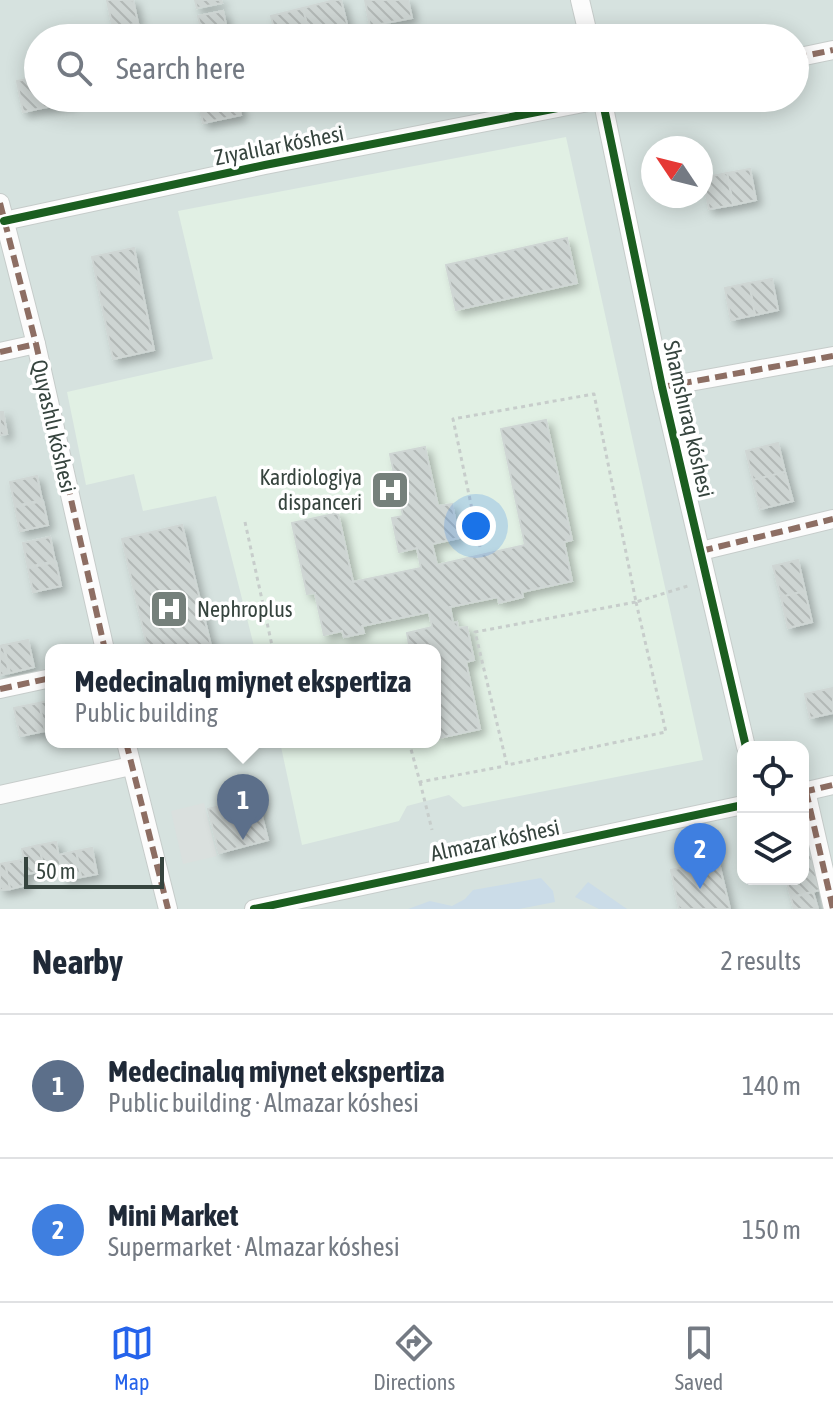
<!DOCTYPE html>
<html lang="en">
<head>
<meta charset="utf-8">
<style>
  :root { --surface:#fff; --page:#f2f2f3; --text:#1f2937; --muted:#747a83; --line:#e0e1e3; --accent:#2563eb }
  body { margin:0; font-family:"Asap Condensed",sans-serif; background:var(--page); color:var(--text) }
  .controls { position:absolute; right:24px; bottom:24px; display:grid; overflow:hidden; border-radius:16px; box-shadow:0 4px 20px #0003 }
  .controls button { width:72px; height:72px; display:grid; place-items:center; padding:0; border:0; border-bottom:2px solid var(--line); background:var(--surface); color:var(--text); font:40px sans-serif }
  .compass { position:absolute; left:641px; top:136px; width:72px; height:72px; border-radius:50%; background:var(--surface); box-shadow:0 4px 20px #0003; rotate:305deg }
  .scale { position:absolute; left:24px; bottom:20px; width:140px; box-sizing:border-box; padding-left:8px; border:4px solid #36443e; border-top:0; font-size:22px; line-height:28px; white-space:nowrap; color:#36443e; -webkit-text-stroke:6px #fff; paint-order:stroke }
  .you { position:absolute; left:476px; top:526px; width:28px; height:28px; margin:-20px; border:6px solid #fff; border-radius:50%; background:#1a73e8; box-shadow:0 0 0 12px #1a73e833 }
  .badge { display:grid; place-items:center; width:52px; height:52px; border-radius:50%; background:var(--accent); color:#fff; font-size:26px; font-weight:700 }
  .pin { position:absolute; translate:-50% -66px; filter:drop-shadow(0 2px 4px #0008) }
  .pin::after { content:''; position:absolute; top:42px; width:28px; height:24px; background:inherit; clip-path:polygon(0 0,100% 0,50% 100%) }
  .popup { position:absolute; left:45px; top:644px; width:396px; height:104px; box-sizing:border-box; display:grid; place-content:center; border-radius:16px; background:var(--surface); filter:drop-shadow(0 2px 6px #0005); font-size:26px; white-space:nowrap; color:var(--muted) }
  .popup b { font-size:30px; color:var(--text) }
  .popup::after { content:''; position:absolute; left:50%; top:100%; margin-left:-16px; border:16px solid transparent; border-top-color:var(--surface) }
  .list { margin:0; padding:0; list-style:none }
  h2 { display:flex; justify-content:space-between; align-items:center; height:104px; margin:0; padding:0 32px; font-size:34px }
  h2 small { font-size:26px; font-weight:400; color:var(--muted) }
  .list li { display:grid; grid-template-columns:52px 1fr auto; gap:24px; align-items:center; box-sizing:border-box; height:144px; padding:0 32px; border-top:2px solid var(--line) }
  .list b { display:block; font-size:30px; white-space:nowrap }
  .list p { margin:0; font-size:26px; white-space:nowrap; color:var(--muted) }
  .list em { font-size:26px; font-style:normal; color:var(--muted) }
  .icon { flex:none; width:44px; height:44px; fill:none; stroke:currentColor; stroke-width:2; stroke-linecap:round; stroke-linejoin:round }
  .map { position:relative; flex:none; width:833px; height:909px; overflow:hidden }
  .search { position:absolute; background:var(--surface); box-shadow:0 4px 20px #0003; left:24px; right:24px; top:24px; height:88px; display:flex; align-items:center; gap:20px; box-sizing:border-box; padding:0 28px; border-radius:44px; color:var(--muted); font-size:30px }
  .sheet { height:392px; background:var(--surface) }
  nav { display:flex; justify-content:space-around; align-items:center; box-sizing:border-box; height:112px; border-top:2px solid var(--line); background:var(--surface); font-size:22px; color:var(--muted) }
  nav a { display:grid; justify-items:center; gap:4px }
  nav .on { color:var(--accent) }
  .map>svg:first-child { display:block }
  .residential { fill:#d6e2df; fill-rule:evenodd }
  .medical { fill:#e1f0e4 }
  .green { fill:#cbdce8 }
  .parking { fill:#dae0de }
  .building { fill:url(#building-back-hatch); stroke:#cfd6d4; stroke-width:2; filter:url(#shadow) }
  .lines { fill:none; stroke-linecap:round; stroke-linejoin:round }
  .minor-casing { stroke:#c6ccca; stroke-width:20 }
  .path { stroke:#c7cdcb; stroke-width:3; stroke-dasharray:4 4; stroke-linecap:butt }
  .minor { stroke:#fcfcfc; stroke-width:18 }
  .quiet { stroke:#8d6e63; stroke-width:6; stroke-dasharray:12 6; stroke-linecap:butt }
  .cycleway-casing { stroke:#fff; stroke-width:13 }
  .cycleway { stroke:#1b5e20; stroke-width:8 }
  .labels { text-anchor:middle; stroke-width:7; stroke-linejoin:round; paint-order:stroke }
  .street-label { font-size:22px; fill:#36443e; stroke:#fff }
  .poi-label { font-size:22px; fill:#36443e; stroke:#fff; text-anchor:end }
</style>
</head>
<body>
<div class="map">
<svg width="833" height="909" viewBox="0 0 833 909">
  <defs>
    <pattern id="building-back-hatch" width="6" height="6" patternUnits="userSpaceOnUse" patternTransform="scale(2)"><rect width="6" height="6" fill="#ced5d3"/><path d="M-1 5l2 2M0 0l6 6M5-1l2 2" fill="none" stroke="#b2b8b6"/></pattern>
    <filter id="shadow"><feDropShadow dx="5" dy="5" stdDeviation="4" flood-color="#0004"/></filter>
  </defs>
  <rect width="100%" height="100%" fill="#e9eeed"/>
  <path class="residential" d="M0 0H833V909H0ZM38 38H795V98H38ZM653 148H701V196H653ZM51 650H435V742H51ZM743 747H803V879H743Z"/>
  <path class="medical" d="M566 137 703 760 463 807 449 795 407 806 399 821 302 845 280 742H435V650H255L216 496 143 511 134 474 86 485 67 392 213 359 178 211Z"/>
  <g class="green">
    <path d="M541 878 553 891 555 902 519 909H408L430 901 452 906 465 899 473 890Z"/>
    <path d="M588 882 627 909H599L575 897Z"/>
  </g>
  <path class="parking" d="M204 803 217 856 183 864 171 811Z"/>
  <g class="building">
    <path d="M107 0H133L138 23 113 29Z"/>
    <path d="M195 0H221L222 3 197 8Z"/>
    <path d="M335 0H341L350 36 310 38 303 8Z"/>
    <path d="M365 0H408L412 18 370 26Z"/>
    <path d="M303 8 310 38H276L271 16Z"/>
    <path d="M223 11 229 38H203L198 16Z"/>
    <path d="M140 31 142 38H116V37Z"/>
    <path d="M38 77V98H46L47 107 23 112 17 81Z"/>
    <path d="M46 98H70L71 103 47 107Z"/>
    <path d="M221 98H237L241 115 203 123 199 103Z"/>
    <path d="M750 169 756 200 733 205 727 173Z"/>
    <path d="M727 173 733 205 709 209 703 178Z"/>
    <path d="M567 238 577 283 456 310 446 265Z"/>
    <path d="M134 248 154 350 113 359 92 257Z"/>
    <path d="M772 279 778 310 755 315 749 283Z"/>
    <path d="M749 283 755 315 731 320 725 288Z"/>
    <path d="M0 412H3L7 434 0 435Z"/>
    <path d="M546 420 572 540 564 542 572 581 522 592 523 597 499 603 498 597 450 607 453 623 457 622 458 628 467 627 474 660 466 662 480 729 439 738 435 718V650H410L407 633 432 627 429 612 362 626 364 633 344 637 342 631 324 635 315 593 307 594 292 523 338 513 353 582 421 568 417 548 399 552 392 518 403 516 390 454 425 447 438 506 452 504 459 538 432 544 437 565 525 545 501 429Z"/>
    <path d="M778 443 785 472 753 480 746 451Z"/>
    <path d="M785 472 793 501 760 509 753 480Z"/>
    <path d="M37 476 42 500 15 506 10 482Z"/>
    <path d="M43 501 48 525 20 531 15 507Z"/>
    <path d="M182 525 212 650H148L122 539Z"/>
    <path d="M50 537 55 561 28 567 23 543Z"/>
    <path d="M798 560 805 591 781 597 773 566Z"/>
    <path d="M56 562 61 586 33 592 28 568Z"/>
    <path d="M805 591 812 622 788 628 781 597Z"/>
    <path d="M28 640 34 667 10 673 4 645Z"/>
    <path d="M3 645 9 673 0 675V646Z"/>
    <path d="M833 688V713L810 718 805 694Z"/>
    <path d="M51 700V729L45 731 39 703Z"/>
    <path d="M39 703 45 731 20 736 14 708Z"/>
    <path d="M257 797 268 840 219 853 208 809Z"/>
    <path d="M56 842 61 868 44 871 39 845Z"/>
    <path d="M39 845 44 871 27 874 22 849Z"/>
    <path d="M92 848 97 874 81 877 76 851Z"/>
    <path d="M809 849 820 890 791 897 786 879H803V851Z"/>
    <path d="M76 851 81 877 64 880 59 855Z"/>
    <path d="M718 859 730 909H679L671 870Z"/>
    <path d="M22 860 27 885 10 889 5 863Z"/>
    <path d="M5 863 10 889 0 890V864Z"/>
    <path d="M813 892 818 909H794L791 898Z"/>
  </g>
  <g class="lines">
    <defs>
      <g id="minor">
        <path d="M580 0 589 38"/>
        <path d="M795 58 833 50"/>
        <path d="M602 98 662 387 746 747"/>
        <path d="M0 203 36 344 105 650"/>
        <path d="M4 221 265 165 609 98"/>
        <path d="M0 352 36 344"/>
        <path d="M662 387 833 356"/>
        <path d="M701 551 833 519"/>
        <path d="M0 689 51 678"/>
        <path d="M126 742 168 909"/>
        <path d="M806 791 833 909"/>
        <path d="M803 792 833 785"/>
        <path d="M0 795 131 766"/>
        <path d="M254 909 743 805"/>
      </g>
    </defs>
    <use href="#minor" class="minor-casing"/>
    <g class="path">
      <path d="M245 522 273 650"/>
      <path d="M480 547 453 419 594 394 636 602 691 585"/>
      <path d="M636 602 666 732 507 765 475 632Z"/>
      <path d="M409 742 420 782 505 766"/>
      <path d="M420 782 432 830"/>
    </g>
    <use href="#minor" class="minor"/>
    <g class="quiet">
      <path d="M795 58 833 50"/>
      <path d="M0 203 36 344 105 650"/>
      <path d="M0 352 36 344"/>
      <path d="M662 387 833 356"/>
      <path d="M701 551 833 519"/>
      <path d="M0 689 51 678"/>
      <path d="M126 742 168 909"/>
      <path d="M806 791 833 909"/>
      <path d="M803 792 833 785"/>
    </g>
    <defs>
      <g id="cycleway">
        <path d="M602 98 662 387 746 747"/>
        <path d="M4 221 265 165 609 98"/>
        <path d="M254 909 743 805"/>
      </g>
    </defs>
    <use href="#cycleway" class="cycleway-casing"/>
    <use href="#cycleway" class="cycleway"/>
  </g>
  <defs>
    <symbol id="hospital-square" viewBox="-11 -11 22 22"><rect x="-9" y="-9" width="18" height="18" rx="4" fill="#75807b" stroke="#fff"/><path d="M-5-5h3v3.5h4V-5h3V5h-3V1.5h-4V5h-3Z" fill="#fff"/></symbol>
  </defs>
  <g fill-rule="evenodd">
    <use href="#hospital-square" x="368" y="468" width="44" height="44"/>
    <use href="#hospital-square" x="147" y="587" width="44" height="44"/>
  </g>
  <g class="labels">
    <g class="street-label">
      <text transform="translate(279 145) rotate(-11)" y="8">Zıyalılar kóshesi</text>
      <text transform="translate(689 419) rotate(77)" y="8">Shamshıraq kóshesi</text>
      <text transform="translate(54 426) rotate(77)" y="8">Quyashlı kóshesi</text>
      <text transform="translate(495 840) rotate(-12)" y="8">Almazar kóshesi</text>
    </g>
    <g class="poi-label">
      <text x="362" y="485">Kardiologiya<tspan x="362" dy="25">dispanceri</tspan></text>
      <text x="197" y="617" text-anchor="start">Nephroplus</text>
    </g>
  </g>
</svg>
<div class="controls">
<button><svg class="icon" aria-label="locate" viewBox="0 0 24 24"><circle cx="12" cy="12" r="6"/><path d="M12 2v4M12 18v4M2 12h4M18 12h4"/></svg></button>
<button><svg class="icon" aria-label="layers" viewBox="0 0 24 24"><path d="M12 4l9 5-9 5-9-5zM3 14l9 5 9-5"/></svg></button>
</div>
<svg class="compass" viewBox="-18 -18 36 36"><path d="M0-13l5 13h-10z" fill="#e53935"/><path d="M0 13l5-13h-10z" fill="#747a83"/></svg>
<div class="scale">50 m</div>
<div class="you"></div>
<div class="pin badge" style="left:243px;top:840px;background:#5c6f8a">1</div>
<div class="popup"><b>Medecinalıq miynet ekspertiza</b>Public building</div>
<div class="pin badge" style="left:700px;top:889px;background:#3f7fe0">2</div>
<div class="search"><svg class="icon" aria-label="search" viewBox="0 0 24 24"><circle cx="10" cy="10" r="6"/><path d="M15 15l6 6"/></svg>Search here</div>
</div>
<section class="sheet">
<h2>Nearby<small>2 results</small></h2>
<ul class="list">
<li><span class="badge" style="background:#5c6f8a">1</span><div><b>Medecinalıq miynet ekspertiza</b><p>Public building · Almazar kóshesi</p></div><em>140 m</em></li>
<li><span class="badge" style="background:#3f7fe0">2</span><div><b>Mini Market</b><p>Supermarket · Almazar kóshesi</p></div><em>150 m</em></li>
</ul>
</section>
<nav>
<a class="on"><svg class="icon" aria-label="map" viewBox="0 0 24 24"><path d="M3 6l6-2 6 2 6-2v14l-6 2-6-2-6 2zM9 4v14M15 6v14"/></svg>Map</a>
<a><svg class="icon" aria-label="directions" viewBox="0 0 24 24"><path d="M12 3l9 9-9 9-9-9zM9 14v-3h6M13 9l2 2-2 2"/></svg>Directions</a>
<a><svg class="icon" aria-label="saved" viewBox="0 0 24 24"><path d="M7 4h10v16l-5-4-5 4z"/></svg>Saved</a>
</nav>
</body>
</html>
